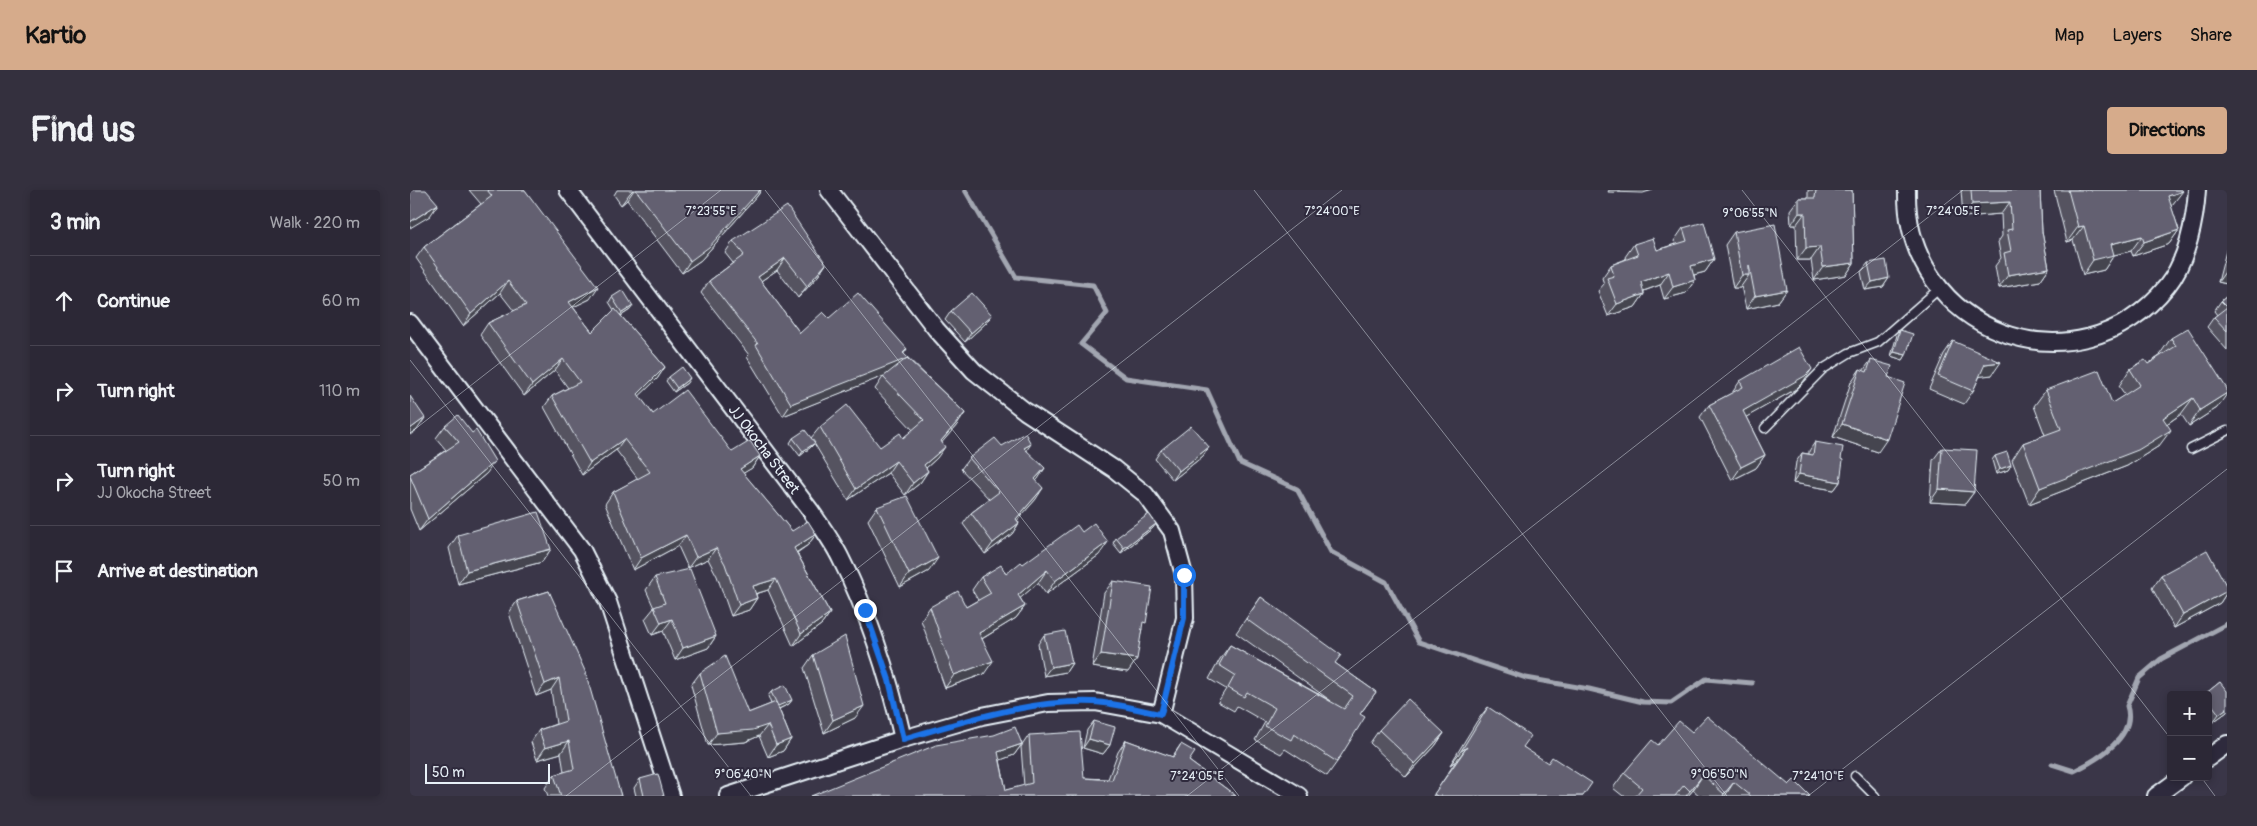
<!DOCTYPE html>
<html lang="en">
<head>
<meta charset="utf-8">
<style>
  :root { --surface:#2c2836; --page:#34303e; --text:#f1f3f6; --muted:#a6a6ad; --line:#484451; --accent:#d6ab8b }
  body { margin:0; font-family:Pangolin,sans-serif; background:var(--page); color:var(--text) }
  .controls { position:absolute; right:15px; bottom:15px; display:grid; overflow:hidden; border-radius:5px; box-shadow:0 2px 8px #0003 }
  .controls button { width:45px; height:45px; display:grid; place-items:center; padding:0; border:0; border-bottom:1px solid var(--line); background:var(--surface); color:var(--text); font:25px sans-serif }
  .scale { position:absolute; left:15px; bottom:12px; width:125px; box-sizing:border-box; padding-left:5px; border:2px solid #e8f1f8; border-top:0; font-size:14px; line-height:18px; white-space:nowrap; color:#e8f1f8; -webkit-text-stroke:4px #2f2a3d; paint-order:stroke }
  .stop { position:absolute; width:15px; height:15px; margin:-11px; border:4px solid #1a73e8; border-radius:50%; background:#fff }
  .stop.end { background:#1a73e8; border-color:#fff; box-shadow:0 1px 5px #0008 }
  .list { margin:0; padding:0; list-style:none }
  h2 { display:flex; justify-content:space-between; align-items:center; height:65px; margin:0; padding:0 20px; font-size:21px }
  h2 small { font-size:16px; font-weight:400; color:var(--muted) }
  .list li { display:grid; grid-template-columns:32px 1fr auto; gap:15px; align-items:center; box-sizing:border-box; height:90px; padding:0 20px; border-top:1px solid var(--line) }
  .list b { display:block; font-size:19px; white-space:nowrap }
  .list p { margin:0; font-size:16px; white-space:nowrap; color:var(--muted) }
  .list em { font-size:16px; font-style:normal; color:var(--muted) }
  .icon { flex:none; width:28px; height:28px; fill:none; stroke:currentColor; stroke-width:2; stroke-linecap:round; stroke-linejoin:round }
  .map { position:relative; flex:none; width:1817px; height:606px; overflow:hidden; border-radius:5px }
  header { display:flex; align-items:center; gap:30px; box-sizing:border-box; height:70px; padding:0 25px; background:var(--accent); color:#111 }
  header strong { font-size:24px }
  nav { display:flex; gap:28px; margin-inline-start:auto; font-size:18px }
  .intro { display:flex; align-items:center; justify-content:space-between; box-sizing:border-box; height:120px; padding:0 30px }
  h1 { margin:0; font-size:35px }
  .button { padding:12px 22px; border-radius:5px; background:var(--accent); color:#111; font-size:18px; font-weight:700 }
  main { display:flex; gap:30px; padding:0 30px }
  aside { flex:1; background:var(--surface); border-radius:5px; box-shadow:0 2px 8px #0003 }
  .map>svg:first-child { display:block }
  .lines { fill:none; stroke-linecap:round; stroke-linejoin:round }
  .stream { stroke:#a2a6b1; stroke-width:5 }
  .lane-casing { stroke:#e8f1f8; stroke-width:11 }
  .street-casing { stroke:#e8f1f8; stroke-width:20 }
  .lane { stroke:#2f2a3d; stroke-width:8 }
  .street { stroke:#2f2a3d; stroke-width:16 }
  .wall { fill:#555361; stroke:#e8f1f8 }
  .shaded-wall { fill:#45444f; stroke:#e8f1f8 }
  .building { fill:#636171; stroke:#e8f1f8 }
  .route { stroke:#1a73e8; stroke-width:6 }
  .ticks { fill:none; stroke:#e8f1f8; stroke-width:1; stroke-opacity:0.45 }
  .labels { text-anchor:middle; stroke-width:4; stroke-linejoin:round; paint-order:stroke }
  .street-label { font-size:15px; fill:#e8f1f8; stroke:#2f2a3d }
  .ticks-label { font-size:12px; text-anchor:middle; fill:#e8f1f8; stroke:#2f2a3d; stroke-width:4; stroke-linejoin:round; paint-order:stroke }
</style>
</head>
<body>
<header>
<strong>Kartio</strong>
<nav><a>Map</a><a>Layers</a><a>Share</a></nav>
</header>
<div class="intro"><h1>Find us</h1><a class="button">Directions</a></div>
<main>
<aside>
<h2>3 min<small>Walk · 220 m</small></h2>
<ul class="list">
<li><svg class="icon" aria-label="ahead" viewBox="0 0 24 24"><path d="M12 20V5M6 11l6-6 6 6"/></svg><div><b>Continue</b></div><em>60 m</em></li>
<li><svg class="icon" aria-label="right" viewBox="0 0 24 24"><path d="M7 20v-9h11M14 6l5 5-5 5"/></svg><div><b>Turn right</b></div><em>110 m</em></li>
<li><svg class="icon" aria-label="right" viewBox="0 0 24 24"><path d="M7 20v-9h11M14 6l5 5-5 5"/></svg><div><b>Turn right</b><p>JJ Okocha Street</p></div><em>50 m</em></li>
<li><svg class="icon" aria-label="arrive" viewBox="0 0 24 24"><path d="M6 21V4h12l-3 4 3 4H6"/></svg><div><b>Arrive at destination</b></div></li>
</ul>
</aside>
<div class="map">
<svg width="1817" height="606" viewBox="0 0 1817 606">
  <rect width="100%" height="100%" fill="#3a3648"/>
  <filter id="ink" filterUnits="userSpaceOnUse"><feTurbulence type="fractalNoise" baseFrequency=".02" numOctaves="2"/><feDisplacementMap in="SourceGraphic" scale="10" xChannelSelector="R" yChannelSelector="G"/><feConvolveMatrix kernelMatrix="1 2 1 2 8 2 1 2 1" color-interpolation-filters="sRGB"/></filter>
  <g filter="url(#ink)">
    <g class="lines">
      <g class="stream">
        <path d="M555 0 606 87 683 95 697 123 671 154 716 188 797 200 830 273 887 299 921 362 976 392 1009 452 1116 488 1179 499 1233 512 1261 513 1296 489 1342 493"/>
        <path d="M1642 574 1664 581C1687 570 1727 546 1717 516L1729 488 1751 469 1817 434"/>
      </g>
      <defs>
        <g id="lane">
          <path d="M1355 238 1413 179 1439 163 1468 152 1530 98"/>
          <path d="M1781 259 1817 241"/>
          <path d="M1445 586 1465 606"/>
        </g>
        <g id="street">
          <path id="s1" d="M158 0 400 320C411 336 423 352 431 369 460 426 479 487 493 549"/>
          <path d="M419 0 526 139 564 181 615 221 704 279 735 304 762 341 774 385 775 428 751 524"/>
          <path d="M1497 0C1494 141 1667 207 1757 96 1777 71 1785 31 1787 0"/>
          <path d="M0 133 172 360 198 412 261 606"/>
          <path d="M1798 568 1817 554"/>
          <path d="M318 606 493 549 572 526 638 513 685 512 751 524 889 606"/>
          <path d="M1746 606 1772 587"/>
        </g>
      </defs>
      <use href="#lane" class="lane-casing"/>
      <use href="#street" class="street-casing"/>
      <use href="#lane" class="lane"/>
      <use href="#street" class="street"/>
    </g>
    <g class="wall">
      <path d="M59 0H115L180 109 163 117 182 142 204 120 199 112 202 107 220 120 211 126 255 177 247 189 229 206 243 224 322 262 350 266 342 278 333 283 382 341 406 344 398 355 387 363 420 423 412 434 383 456 358 400 346 404 347 408 339 420 321 426 307 386 298 369 278 378 268 356 223 380 195 314 203 302 228 289 206 260 172 285 134 217 142 206 158 198 145 180 114 206 70 145 78 133 104 121 90 103 53 136 6 68 14 57 71 14Z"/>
      <path d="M207 0H351L348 5 291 70 272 83 217 10 211 15 204 5Z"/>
      <path d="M1398 0H1442L1444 73 1436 85 1404 90 1401 70H1387L1386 35H1381L1380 20 1389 8H1398Z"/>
      <path d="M1551 0H1630L1632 42 1639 78 1630 91 1589 98 1585 76 1591 68 1588 52 1592 46 1591 24 1553 27Z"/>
      <path d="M1644 0H1772L1762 15 1761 16 1769 40 1759 54 1723 66 1721 61 1704 65 1694 80 1673 85 1663 50 1657 52Z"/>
      <path d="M1273 38 1304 69 1295 82 1284 85 1285 90 1276 103 1254 109 1250 95 1234 101V104L1225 117 1198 126 1188 101 1194 94 1192 88 1201 75 1216 69 1215 67 1224 54 1247 60 1265 54 1264 51Z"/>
      <path d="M1324 42 1377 100 1368 112 1336 119 1331 96 1330 98H1323L1315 55Z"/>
      <path d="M323 51 416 74 408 86 388 108 367 80 351 91 390 143 419 128 494 164 555 223 547 235 532 252 527 268 516 278 518 281 510 293 495 305 478 283 438 310 404 253 401 257 390 266 380 253 383 248H401L410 237 470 257 493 248 503 240 465 199 473 187 475 185 373 226 337 167 339 165 291 103 299 91 323 73 315 63Z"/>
      <path d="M1817 57V94L1808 92Z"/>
      <path d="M1458 73 1479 88 1473 97 1455 100 1451 82Z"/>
      <path d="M1817 106V160L1797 137 1804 127 1807 125 1804 121 1811 111Z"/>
      <path d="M541 121 582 125 576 133 555 152 535 130Z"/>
      <path d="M1490 140 1496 165 1493 170 1481 166 1487 145Z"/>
      <path d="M1761 148 1807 218 1779 236 1771 224 1757 234 1749 256 1717 276 1619 314 1602 270 1613 253 1635 245 1624 216 1636 200 1702 213 1715 205 1709 196 1720 179 1738 174 1751 165 1750 164Z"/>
      <path d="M1543 151 1582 185 1570 186 1563 201 1554 214 1519 199 1534 164Z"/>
      <path d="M1461 170 1478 187 1468 262 1423 247 1441 192 1450 179 1453 181Z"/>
      <path d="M259 187 277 193 264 202 256 191Z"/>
      <path d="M1330 191 1393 192 1386 199 1336 227 1355 265 1346 278 1322 290 1290 227 1299 215 1322 203Z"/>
      <path d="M35 236 77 283 9 341 0 319V284L36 260 26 248Z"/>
      <path d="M1405 252 1431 269 1430 292 1424 300 1383 293 1386 272 1392 263 1399 264V261Z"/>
      <path d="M592 256 617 260 628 289 626 291V309L607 330 609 333 602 344 575 364 553 334 561 323 579 309 551 279 559 268Z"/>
      <path d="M799 257 793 266 763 290 745 269 751 260Z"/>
      <path d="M1532 258 1564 302 1555 314 1520 312 1523 270Z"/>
      <path d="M1585 266 1601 275 1598 280 1586 284 1582 270Z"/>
      <path d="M467 317 519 381 490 397 458 330Z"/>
      <path d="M743 338 711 363 703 353 706 348Z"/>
      <path d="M48 345 141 359 132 372 48 394 39 358Z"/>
      <path d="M689 365 636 404 628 393 610 408 615 416 606 428 572 449 574 484 535 498 511 430 520 417H556L568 410 562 400 571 387 596 384 613 374Z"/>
      <path d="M1751 385 1817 397V402L1810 413 1764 438 1742 398Z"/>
      <path d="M245 387 306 446 298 458 265 470 253 441 242 445 235 429 244 418 236 400Z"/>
      <path d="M703 391 732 439 718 482 682 477 694 403Z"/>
      <path d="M139 401 211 606H138L135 598 144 585 154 582 151 563 127 570 121 552 129 540 146 534 141 500 126 506 99 423 107 411Z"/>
      <path d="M851 407 925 473 966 502 950 524 927 572 917 586 875 559 871 564 845 550 855 532 827 516 824 521 808 512 816 499 799 489 810 469 820 455 921 511 826 443Z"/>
      <path d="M634 445 662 473 656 482 634 486 628 454Z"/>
      <path d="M403 465 445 528 414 543 394 478Z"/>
      <path d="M290 483 338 523 361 514 358 506 361 502 382 510 379 514 369 519 381 549 373 561 358 567 349 546 335 552 298 555 281 495Z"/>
      <path d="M1810 492 1817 522 1803 532 1798 526V505H1794Z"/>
      <path d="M1078 517 1113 557 1173 606H1023L1046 571 1040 575 1067 531Z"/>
      <path d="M684 531 700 555 693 564 673 558 677 540Z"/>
      <path d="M969 540 1034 543 1025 556 996 587 960 553Z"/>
      <path d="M1282 542 1379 595 1400 606H1290L1283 600 1278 606H1213L1203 598 1214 583 1248 555Z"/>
      <path d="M619 545 674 588 698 589 708 562 716 550 762 567 771 554 779 571 826 606H401L612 554 604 565 590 570 596 600 614 596 611 557Z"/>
      <path d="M230 589 254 606H226L224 598Z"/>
    </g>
    <g class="shaded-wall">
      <path d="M223 0H224L217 10 211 15 220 3Z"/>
      <path d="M350 0H351L348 5 291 70 272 83 280 71Z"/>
      <path d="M1199 0H1243L1233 3 1198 2Z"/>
      <path d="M1773 1 1762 15 1747 21 1758 6Z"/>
      <path d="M1600 12 1591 24 1553 27 1562 14Z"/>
      <path d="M28 14 20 26 0 38V32Z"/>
      <path d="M1389 23H1395L1386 35H1381Z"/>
      <path d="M1674 36 1663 50 1657 52 1668 37Z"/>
      <path d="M1769 40 1759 54 1723 66 1734 52Z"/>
      <path d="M1732 46 1721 61 1704 65 1694 80 1673 85 1683 70 1701 54Z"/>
      <path d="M1410 57 1401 70H1387L1396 58Z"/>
      <path d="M375 68 367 80 339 99 348 87Z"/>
      <path d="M1304 69 1295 82 1272 88 1281 76Z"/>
      <path d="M1444 73 1436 85 1404 90 1413 77Z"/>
      <path d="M416 74 408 86 388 108 397 96Z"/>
      <path d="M1639 78 1630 91 1589 98 1598 85Z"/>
      <path d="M1259 82 1250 95 1222 105 1231 92Z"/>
      <path d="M1815 82H1817V94L1808 92Z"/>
      <path d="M1332 85H1339L1330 98H1323Z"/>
      <path d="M1479 88 1473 97 1455 100 1462 92Z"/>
      <path d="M1285 90 1276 103 1254 109 1263 97Z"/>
      <path d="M98 91 90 103 53 136 61 124Z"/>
      <path d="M188 97 180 109 151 123 159 112Z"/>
      <path d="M1377 100 1368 112 1336 119 1345 106Z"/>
      <path d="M1234 104 1225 117 1198 126 1207 114Z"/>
      <path d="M223 116 220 120 209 127 212 123Z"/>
      <path d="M582 125 576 133 555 152 561 143Z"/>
      <path d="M497 159 489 171 498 168 489 180 373 226 381 214 493 163Z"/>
      <path d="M1484 162 1496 165 1493 170 1481 166Z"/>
      <path d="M153 169 145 180 114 206 122 195Z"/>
      <path d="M1591 172 1582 185 1566 187 1575 174Z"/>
      <path d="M255 177 247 189 220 215 228 204Z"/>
      <path d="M1402 179 1393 192 1386 199 1324 234 1333 221Z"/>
      <path d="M280 188 277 193 264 202 267 198Z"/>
      <path d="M1817 203V204L1807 218 1779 236 1790 220Z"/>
      <path d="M1783 208 1771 224 1742 244 1753 228Z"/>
      <path d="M555 223 547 235 523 263 531 251Z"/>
      <path d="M15 228 7 240 0 245V239Z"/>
      <path d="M1432 234 1477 249 1468 262 1423 247Z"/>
      <path d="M1761 240 1749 256 1717 276 1619 314 1630 298Z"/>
      <path d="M214 249 206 260 172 285 180 273Z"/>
      <path d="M405 253 401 257 390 266 393 261Z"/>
      <path d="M621 254 614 264V258Z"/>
      <path d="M535 257 527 268 506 287 514 275Z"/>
      <path d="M799 257 793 266 763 290 769 281Z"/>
      <path d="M1355 265 1346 278 1322 290 1331 277Z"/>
      <path d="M350 266 342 278 322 290 330 279Z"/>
      <path d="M85 271 77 283 9 341 18 329Z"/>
      <path d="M486 271 478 283 438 310 446 299Z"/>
      <path d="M1601 275 1598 280 1586 284 1590 279Z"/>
      <path d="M635 278 628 289 617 300 625 289Z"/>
      <path d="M518 281 510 293 495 305 503 293Z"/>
      <path d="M1389 284 1430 292 1424 300 1383 293Z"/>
      <path d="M633 298 626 309 599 340 606 329Z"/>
      <path d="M1529 299 1564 302 1555 314 1520 312Z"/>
      <path d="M609 333 602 344 575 364 583 353Z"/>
      <path d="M746 334 743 338 711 363 714 358Z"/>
      <path d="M406 344 398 355 376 369 384 358Z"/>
      <path d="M276 345 268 356 223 380 231 368Z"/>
      <path d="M698 352 689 365 636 404 645 391Z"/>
      <path d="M306 358 298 369 278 378 286 367Z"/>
      <path d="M141 359 132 372 48 394 57 381Z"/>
      <path d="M528 368 519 381 490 397 499 384Z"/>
      <path d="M637 380 628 393 600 417 608 405Z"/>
      <path d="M366 389 358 400 335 407 343 396Z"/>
      <path d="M1817 401V402L1810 413 1764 438 1773 425Z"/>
      <path d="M347 408 339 420 321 426 329 415Z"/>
      <path d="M615 416 606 428 560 456 569 443Z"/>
      <path d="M420 423 412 434 383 456 391 444Z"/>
      <path d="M262 429 253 441 242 445 251 433Z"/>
      <path d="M306 446 298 458 265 470 273 458Z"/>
      <path d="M691 464 727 469 718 482 682 477Z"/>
      <path d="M583 471 574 484 535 498 544 485Z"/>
      <path d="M662 473 656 482 634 486 641 477Z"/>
      <path d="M149 488 141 500 126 506 135 494Z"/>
      <path d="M382 510 379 514 364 521 367 516Z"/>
      <path d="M454 516 445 528 414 543 423 530Z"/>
      <path d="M1817 518V522L1803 532 1809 524Z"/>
      <path d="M358 535 349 546 335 552 298 555 307 543Z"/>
      <path d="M1034 543 1025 556 996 587 1005 574Z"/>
      <path d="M381 549 373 561 358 567 366 555Z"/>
      <path d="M679 549 700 555 693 564 673 558Z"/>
      <path d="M159 551 151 563 127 570 135 558Z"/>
      <path d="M612 554 604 565 580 574 588 562Z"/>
      <path d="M1057 557 1046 571 1040 575 1051 561Z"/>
      <path d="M1293 585 1283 600 1278 606H1276Z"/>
      <path d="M1324 592 1315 606H1313L1314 604Z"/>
    </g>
    <g class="building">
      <path d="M0 0H16L28 14 0 32Z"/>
      <path d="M77 0H115L188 97 159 112 182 142 205 119 255 177 228 204 243 224 275 200 322 262 340 251 350 266 330 279 382 341 398 331 406 344 384 358 420 423 391 444 366 389 343 396 347 408 329 415 315 374 306 358 286 367 276 345 231 368 203 302 240 282 214 249 180 273 142 206 170 192 153 169 122 195 78 133 116 115 98 91 61 124 14 57 82 6Z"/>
      <path d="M226 0H350L299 57 280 71Z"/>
      <path d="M1406 0H1442L1444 73 1413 77 1410 57 1396 58 1395 23H1389V8H1405Z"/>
      <path d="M1561 0H1630L1632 42 1639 78 1598 85 1594 63 1601 61 1597 40 1602 39 1600 12 1562 14Z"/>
      <path d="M1658 0H1772L1773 1 1758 6 1769 40 1734 52 1732 46 1701 54 1704 65 1683 70 1674 36 1668 37Z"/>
      <path d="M377 16 416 74 397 96 375 68 348 87 390 143 413 122 419 128 448 103 497 159 493 163 498 168 381 214 346 155 348 154 299 91 334 65 323 51Z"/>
      <path d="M1294 32 1304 69 1281 76 1285 90 1263 97 1259 82 1231 92 1234 104 1207 114 1197 88 1204 86 1201 75 1228 65 1224 54 1243 48 1247 60 1277 51 1273 38Z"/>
      <path d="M1365 34 1377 100 1345 106 1339 75V85H1332L1324 42Z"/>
      <path d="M1476 70 1479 88 1462 92 1458 73Z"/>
      <path d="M213 100 223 116 212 123 202 107Z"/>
      <path d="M562 103 582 125 561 143 541 121Z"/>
      <path d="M1817 106V141L1804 127 1817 117 1811 111Z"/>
      <path d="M1778 138 1817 199V203L1790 220 1783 208 1753 228 1761 240 1728 260 1630 298 1613 253 1651 239 1636 200 1689 180 1702 213 1730 195 1720 179 1735 170 1738 174 1766 156 1761 148Z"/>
      <path d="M1490 140 1503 144 1496 165 1484 162Z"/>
      <path d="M1543 151 1591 172 1575 174 1563 201 1528 186Z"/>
      <path d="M1389 157 1402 179 1395 186 1333 221 1355 265 1331 277 1299 215 1333 197 1330 191Z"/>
      <path d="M497 168 555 223 531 251 535 257 514 275 518 281 503 293 486 271 446 299 410 237 437 215 470 257 490 243 493 248 514 230 473 187Z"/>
      <path d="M1461 170 1482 176 1478 187 1495 193 1477 249 1432 234 1450 179 1457 182Z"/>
      <path d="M272 177 280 188 267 198 259 187Z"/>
      <path d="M0 206 15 228 0 239Z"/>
      <path d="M48 225 62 243 66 240 85 271 18 329 0 286V284L49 252 35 236Z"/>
      <path d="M781 236 799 257 769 281 751 260Z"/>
      <path d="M395 240 405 253 393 261 383 248Z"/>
      <path d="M615 243 621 254 614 258 635 278 625 289 633 298 606 329 609 333 583 353 561 323 589 302 559 268 585 248 592 256Z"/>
      <path d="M1405 252 1433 257 1431 269 1433 270 1430 292 1389 284 1392 263 1403 265Z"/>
      <path d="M1532 258 1567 260 1564 302 1529 299Z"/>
      <path d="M1597 262 1601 275 1590 279 1585 266Z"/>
      <path d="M497 306 528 368 499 384 467 317Z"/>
      <path d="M128 322 141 359 57 381 48 345Z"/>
      <path d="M739 324 746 334 714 358 706 348Z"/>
      <path d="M684 333 698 352 645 391 637 380 608 405 615 416 569 443 583 471 544 485 520 417 548 401 556 417 581 403 571 387 591 375 596 384 611 372 613 374 667 335 672 342Z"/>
      <path d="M1797 360 1817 397V401L1773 425 1751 385Z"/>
      <path d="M280 379 306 446 273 458 262 429 251 433 244 417 255 413 245 387Z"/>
      <path d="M703 391 742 397 736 433 733 432 727 469 691 464Z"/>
      <path d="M139 401 175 481 211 606H151L144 585 164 579 159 551 135 558 129 540 156 531 149 488 135 494 107 411Z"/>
      <path d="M851 407 931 465 925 473 966 502 950 524 955 527 927 572 884 544 881 550 855 536 865 518 837 502 834 507 818 498 825 485 809 475 820 455 934 519 943 506 836 429Z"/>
      <path d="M655 441 662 473 641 477 634 445Z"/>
      <path d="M435 446 454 516 423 530 403 465Z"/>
      <path d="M315 466 338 523 366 512 381 549 366 555 358 535 343 540 307 543 290 483Z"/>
      <path d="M1810 492 1817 501V518L1809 524 1798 509V505L1795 504Z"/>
      <path d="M375 495 382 510 368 516 361 502Z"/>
      <path d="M998 509 1034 543 1005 574 969 540Z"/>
      <path d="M1078 517 1121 546 1113 557 1138 573 1142 567 1182 593 1173 606H1027L1024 604 1057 557 1051 561Z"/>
      <path d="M1297 526 1379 595 1384 590 1400 606H1360L1359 605 1358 606H1341L1324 592 1314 604 1293 585 1280 601 1274 595 1265 606H1225L1232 598 1214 583 1242 550 1248 555 1269 531 1282 542Z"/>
      <path d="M684 531 705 537 700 555 679 549Z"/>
      <path d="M605 537 612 554 588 562 596 600 622 593 619 545 670 542 674 588 702 590 716 550 763 567 771 554 785 562 779 571 826 606H401L526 555 584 545Z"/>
      <path d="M248 584 254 606H234L230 589Z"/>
    </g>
  </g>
  <g class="lines" filter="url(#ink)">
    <path class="route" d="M455 420 479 490 493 549C555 531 618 510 683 512 706 513 729 520 751 524L774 428V385"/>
  </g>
  <path class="ticks" d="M355 0 829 606M844 0 1317 606M1332 0 1761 549M0 170 341 606M0 243 311 0M1791 587 1805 606M156 606 932 0M777 606 1553 0M1398 606 1817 279"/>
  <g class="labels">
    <g class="street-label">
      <text dy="5" stroke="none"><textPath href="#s1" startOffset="325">JJ Okocha Street</textPath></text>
    </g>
  </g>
  <g class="ticks-label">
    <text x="301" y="25">7°23'55"E</text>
    <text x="922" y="25">7°24'00"E</text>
    <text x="1543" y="25">7°24'05"E</text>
    <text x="1340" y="27">9°06'55"N</text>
    <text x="333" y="588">9°06'40"N</text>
    <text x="1309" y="588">9°06'50"N</text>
    <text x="787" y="590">7°24'05"E</text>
    <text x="1408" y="590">7°24'10"E</text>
  </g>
</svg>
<div class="controls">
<button>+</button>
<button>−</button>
</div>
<div class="scale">50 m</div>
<div class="stop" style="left:774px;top:385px"></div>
<div class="stop end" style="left:455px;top:420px"></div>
</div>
</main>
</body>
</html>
